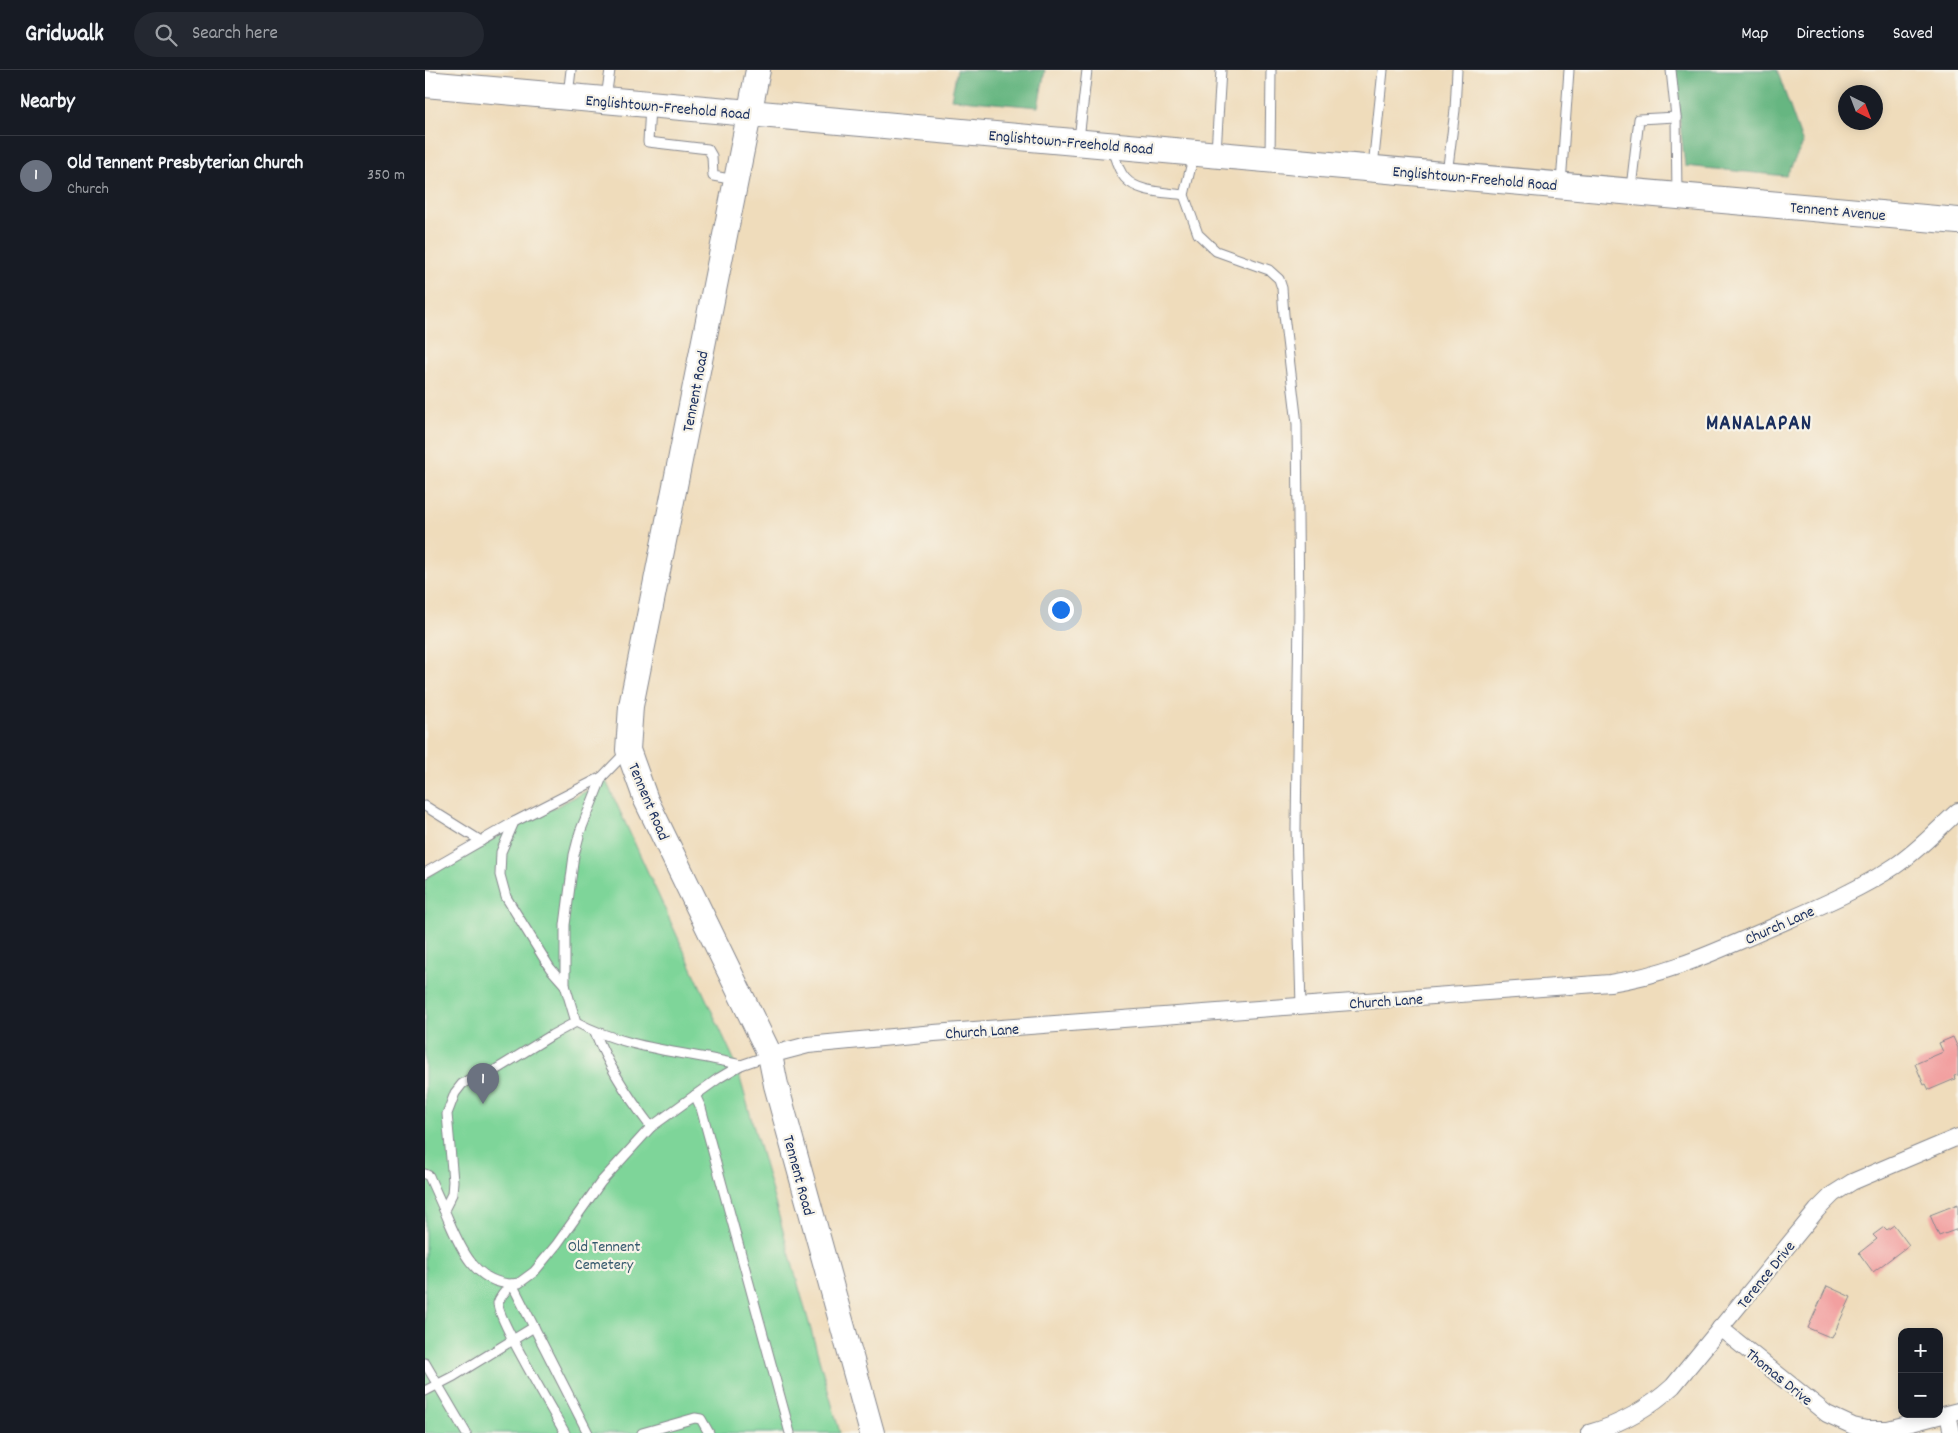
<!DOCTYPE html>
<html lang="en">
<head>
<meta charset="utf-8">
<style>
  :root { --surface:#171b24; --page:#242831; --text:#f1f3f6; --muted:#9ea1a6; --line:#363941; --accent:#d93025 }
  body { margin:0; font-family:Dekko,sans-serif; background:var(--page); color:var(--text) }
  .controls { position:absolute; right:15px; bottom:15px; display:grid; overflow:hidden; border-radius:10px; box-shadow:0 2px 12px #0003 }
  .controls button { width:45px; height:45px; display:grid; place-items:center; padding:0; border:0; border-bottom:1px solid var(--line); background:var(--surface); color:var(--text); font:25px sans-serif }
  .compass { position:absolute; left:1413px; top:15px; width:45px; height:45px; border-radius:50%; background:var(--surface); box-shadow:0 2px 12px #0003; rotate:138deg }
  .you { position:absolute; left:635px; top:539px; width:18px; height:18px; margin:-12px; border:4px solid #fff; border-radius:50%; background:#1a73e8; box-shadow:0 0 0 8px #1a73e833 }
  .badge { display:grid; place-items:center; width:32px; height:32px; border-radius:50%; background:var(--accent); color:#fff; font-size:16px; font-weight:700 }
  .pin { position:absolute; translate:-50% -41px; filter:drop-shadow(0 1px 2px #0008) }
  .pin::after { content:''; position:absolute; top:26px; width:18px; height:15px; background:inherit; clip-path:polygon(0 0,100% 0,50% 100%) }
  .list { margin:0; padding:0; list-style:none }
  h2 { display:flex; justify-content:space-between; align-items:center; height:65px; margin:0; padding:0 20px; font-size:21px }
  h2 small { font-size:16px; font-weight:400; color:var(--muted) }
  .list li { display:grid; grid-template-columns:32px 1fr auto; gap:15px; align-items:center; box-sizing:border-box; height:80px; padding:0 20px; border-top:1px solid var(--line) }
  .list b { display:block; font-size:19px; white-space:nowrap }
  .list p { margin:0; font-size:16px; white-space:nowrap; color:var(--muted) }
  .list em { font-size:16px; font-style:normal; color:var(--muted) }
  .icon { flex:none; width:28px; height:28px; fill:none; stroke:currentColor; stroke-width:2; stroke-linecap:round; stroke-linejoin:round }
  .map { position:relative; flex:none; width:1533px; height:1363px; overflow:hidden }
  header { display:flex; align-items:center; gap:30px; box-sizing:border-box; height:70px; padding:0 25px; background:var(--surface); border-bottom:1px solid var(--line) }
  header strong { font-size:24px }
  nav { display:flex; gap:28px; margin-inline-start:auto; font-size:18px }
  .search { width:350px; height:45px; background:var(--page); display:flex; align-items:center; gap:12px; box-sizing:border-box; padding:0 18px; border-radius:28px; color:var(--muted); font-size:19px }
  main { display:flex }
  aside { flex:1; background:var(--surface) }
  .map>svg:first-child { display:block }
  .green { fill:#7ed599; stroke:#4c827c }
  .forest { fill:#66b681; stroke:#407270 }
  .building { fill:#f2a0a0 }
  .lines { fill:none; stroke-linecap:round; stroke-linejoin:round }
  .lane-casing { stroke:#85868c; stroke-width:11 }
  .street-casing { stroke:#85868c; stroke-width:18 }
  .secondary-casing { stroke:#85868c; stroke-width:26 }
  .primary-casing { stroke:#85868c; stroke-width:28 }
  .lane { stroke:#fff; stroke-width:9 }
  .street { stroke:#fff; stroke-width:16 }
  .secondary { stroke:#fff; stroke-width:24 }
  .primary { stroke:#fff; stroke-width:26 }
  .labels { text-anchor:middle; stroke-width:4.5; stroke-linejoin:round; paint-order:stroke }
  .street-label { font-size:16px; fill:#1b2f5e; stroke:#f7f3e8 }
  .park-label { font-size:16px; fill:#34586d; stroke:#f7f3e8 }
  .district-label { font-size:21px; font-weight:bold; letter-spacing:1px; fill:#1b2f5e; stroke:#f7f3e8 }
</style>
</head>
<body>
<header>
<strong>Gridwalk</strong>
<div class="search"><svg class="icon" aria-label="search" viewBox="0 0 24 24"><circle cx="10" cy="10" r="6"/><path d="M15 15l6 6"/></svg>Search here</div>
<nav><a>Map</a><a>Directions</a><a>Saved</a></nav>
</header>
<main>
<aside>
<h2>Nearby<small></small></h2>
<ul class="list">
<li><span class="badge" style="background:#6b7280">1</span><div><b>Old Tennent Presbyterian Church</b><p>Church</p></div><em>350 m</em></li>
</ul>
</aside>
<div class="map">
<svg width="1533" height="1363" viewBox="0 0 1533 1363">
  <rect width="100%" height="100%" fill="#f7f3e8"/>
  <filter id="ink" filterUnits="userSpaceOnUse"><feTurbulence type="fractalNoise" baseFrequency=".02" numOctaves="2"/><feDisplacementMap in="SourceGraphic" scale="10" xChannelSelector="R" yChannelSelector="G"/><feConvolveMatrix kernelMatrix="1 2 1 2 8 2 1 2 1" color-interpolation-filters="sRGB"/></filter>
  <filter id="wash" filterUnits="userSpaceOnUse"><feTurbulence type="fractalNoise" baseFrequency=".0096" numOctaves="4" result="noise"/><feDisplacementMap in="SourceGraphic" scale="20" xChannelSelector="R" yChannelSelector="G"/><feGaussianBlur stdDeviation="1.12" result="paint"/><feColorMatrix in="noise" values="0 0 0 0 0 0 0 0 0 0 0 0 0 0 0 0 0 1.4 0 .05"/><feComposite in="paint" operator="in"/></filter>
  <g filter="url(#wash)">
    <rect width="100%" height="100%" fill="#efdcbb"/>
    <path class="green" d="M181 711 311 994 415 1363H0V808L72 767Z"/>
    <g class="forest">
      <path d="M532 0H620L613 37 526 29Z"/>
      <path d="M1249 0H1352L1378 74 1361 106 1260 96Z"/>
    </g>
    <g id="blocks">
      <g class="building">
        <path d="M1528 967 1533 978V1005L1529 1006 1530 1009 1504 1020 1501 1014 1499 1015 1490 994 1518 982 1514 973Z"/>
        <path d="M1533 1134V1159L1514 1166 1505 1145Z"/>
        <path d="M1469 1155 1484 1175 1448 1202 1434 1183 1452 1169 1448 1165 1459 1157 1462 1160Z"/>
        <path d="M1402 1216 1426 1227 1407 1268 1383 1258Z"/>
      </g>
    </g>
  </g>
  <g filter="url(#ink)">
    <use href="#blocks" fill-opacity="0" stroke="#85868c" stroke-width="1"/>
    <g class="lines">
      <defs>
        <g id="lane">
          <path d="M1246 0 1251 47 1252 125"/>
          <path d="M143 25 146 0"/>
          <path d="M181 28 185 0"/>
          <path d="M225 36 223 72 283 79 287 86 288 106 311 110"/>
          <path d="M654 69 662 0"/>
          <path d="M687 79C690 88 693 100 700 108 713 123 741 122 759 125"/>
          <path d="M791 82 796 0"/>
          <path d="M769 84 759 125 773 164 791 181 844 200 854 209 857 218 859 245 872 354 874 542 871 759 876 936"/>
          <path d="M845 87 846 0"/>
          <path d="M948 97 958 0"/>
          <path d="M1022 104 1030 40 1032 0"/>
          <path d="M1136 114 1144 0"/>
          <path d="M1206 118 1214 49 1251 47"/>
          <path d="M202 681 177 707 155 762 149 785 140 855V915L151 952C201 979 261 982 316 995"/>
          <path d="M0 736 56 771"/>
          <path d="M0 803 89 752"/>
          <path d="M140 915 125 898 81 827 75 805 76 782 89 752 177 707"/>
          <path d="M170 962C183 996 204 1028 226 1057"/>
          <path d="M270 1025 276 1038 365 1363"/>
          <path d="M0 1104 4 1106C9 1118 15 1130 20 1142 33 1172 47 1213 87 1214L163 1363"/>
          <path d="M19 1140 27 1124 28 1111 22 1044 30 1023 37 1014 45 1009 67 1002 127 965 151 952"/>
          <path d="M0 1293 41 1363"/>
          <path d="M0 1321 29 1306 109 1257"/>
          <path d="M140 1363C130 1345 71 1246 73 1233 75 1226 82 1219 87 1214L94 1213 109 1202 132 1174 176 1112 226 1057 294 1008 316 995 345 985"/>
          <path d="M217 1363 270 1348 276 1349 284 1363"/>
        </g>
        <g id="street">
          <path d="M345 985 383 975 509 963 1185 913C1244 904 1289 882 1343 859 1386 840 1431 822 1470 796 1493 781 1513 759 1533 741"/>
          <path d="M1295 1258 1402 1344 1428 1356 1441 1359H1463L1533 1341"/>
          <path d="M1523 1344 1527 1363"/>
          <path d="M1164 1363C1196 1354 1223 1339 1248 1316L1392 1140 1408 1124 1427 1112 1533 1067"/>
        </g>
        <path id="secondary" d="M333 0 214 596 206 636 203 680 221 730 345 985 351 1015 447 1363"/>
        <path id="primary" d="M0 14 1533 151"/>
      </defs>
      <use href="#lane" class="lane-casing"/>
      <use href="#street" class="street-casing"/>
      <use href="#secondary" class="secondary-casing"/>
      <use href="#primary" class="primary-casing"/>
      <use href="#lane" class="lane"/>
      <use href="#street" class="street"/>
      <use href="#secondary" class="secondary"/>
      <use href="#primary" class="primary"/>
    </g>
  </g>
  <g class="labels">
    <g class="street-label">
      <text transform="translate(243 36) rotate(5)" y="6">Englishtown-Freehold Road</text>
      <text transform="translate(646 71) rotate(5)" y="6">Englishtown-Freehold Road</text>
      <text transform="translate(1050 107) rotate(5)" y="6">Englishtown-Freehold Road</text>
      <text transform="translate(1413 140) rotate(5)" y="6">Tennent Avenue</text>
      <text transform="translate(269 321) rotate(-79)" y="6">Tennent Road</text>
      <text transform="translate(225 731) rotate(67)" y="6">Tennent Road</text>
      <text transform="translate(1354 854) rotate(-24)" y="6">Church Lane</text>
      <text transform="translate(961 930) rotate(-4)" y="6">Church Lane</text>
      <text transform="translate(557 960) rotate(-4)" y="6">Church Lane</text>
      <text transform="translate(375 1105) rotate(75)" y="6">Tennent Road</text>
      <text transform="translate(1340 1204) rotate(-51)" y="6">Terence Drive</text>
      <text transform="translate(1355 1306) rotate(39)" y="6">Thomas Drive</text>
    </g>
    <g class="park-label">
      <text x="179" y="1181">Old Tennent<tspan x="179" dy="18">Cemetery</tspan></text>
    </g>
    <g class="district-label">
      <text x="1334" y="359">MANALAPAN</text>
    </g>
  </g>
</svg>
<div class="controls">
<button>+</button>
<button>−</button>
</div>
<svg class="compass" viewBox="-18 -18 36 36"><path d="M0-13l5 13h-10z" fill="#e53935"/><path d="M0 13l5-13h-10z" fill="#9ea1a6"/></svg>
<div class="you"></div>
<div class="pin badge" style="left:58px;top:1034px;background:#6b7280">1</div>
</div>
</main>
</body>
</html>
